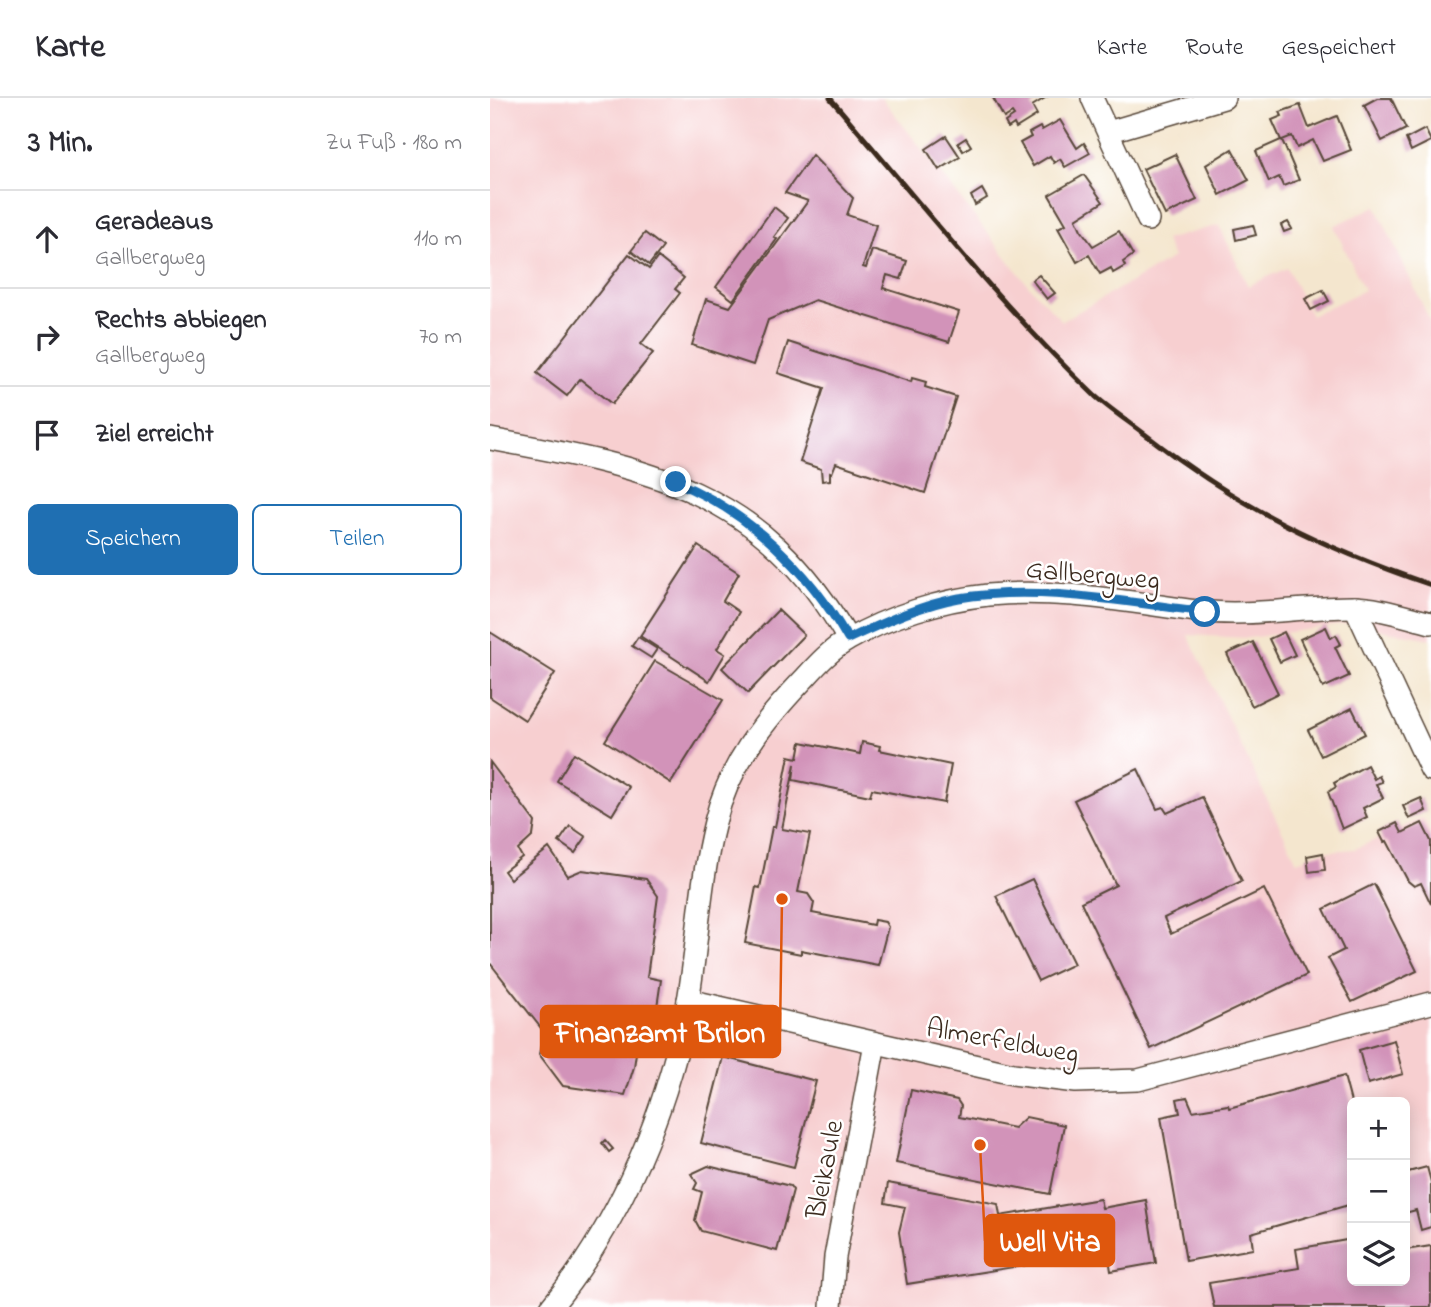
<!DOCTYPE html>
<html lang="de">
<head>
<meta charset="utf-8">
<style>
  :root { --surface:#fff; --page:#f7f7f7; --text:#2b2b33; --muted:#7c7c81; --line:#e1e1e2; --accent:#1f6fb2 }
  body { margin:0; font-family:"Indie Flower",sans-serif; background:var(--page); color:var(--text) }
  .controls { position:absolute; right:21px; bottom:21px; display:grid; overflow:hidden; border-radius:10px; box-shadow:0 4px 18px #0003 }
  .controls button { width:63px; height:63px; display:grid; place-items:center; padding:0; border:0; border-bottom:2px solid var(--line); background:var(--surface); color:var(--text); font:35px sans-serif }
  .stop { position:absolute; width:21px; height:21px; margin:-16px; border:5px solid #1f6fb2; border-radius:50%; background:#fff }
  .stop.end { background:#1f6fb2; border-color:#fff; box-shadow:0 2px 7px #0008 }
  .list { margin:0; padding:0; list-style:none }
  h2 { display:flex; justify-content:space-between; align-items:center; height:91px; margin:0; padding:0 28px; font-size:30px }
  h2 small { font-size:23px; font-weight:400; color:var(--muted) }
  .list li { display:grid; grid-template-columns:46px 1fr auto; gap:21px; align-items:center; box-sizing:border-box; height:98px; padding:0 28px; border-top:2px solid var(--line) }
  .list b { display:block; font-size:26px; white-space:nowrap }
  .list p { margin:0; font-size:23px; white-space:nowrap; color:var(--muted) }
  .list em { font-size:23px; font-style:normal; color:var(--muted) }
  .actions { display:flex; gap:14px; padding:21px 28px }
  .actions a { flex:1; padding:16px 0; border:2px solid var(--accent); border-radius:10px; text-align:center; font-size:24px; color:var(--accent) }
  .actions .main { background:var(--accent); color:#fff }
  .icon { flex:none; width:38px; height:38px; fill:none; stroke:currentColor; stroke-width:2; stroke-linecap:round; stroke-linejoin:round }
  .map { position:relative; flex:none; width:941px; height:1209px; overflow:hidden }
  header { display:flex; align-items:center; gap:42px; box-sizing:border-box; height:98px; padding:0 35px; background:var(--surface); border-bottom:2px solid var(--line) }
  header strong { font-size:33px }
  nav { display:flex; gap:38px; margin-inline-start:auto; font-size:24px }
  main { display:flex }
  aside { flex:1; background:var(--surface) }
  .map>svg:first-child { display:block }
  .built { fill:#f7cfd0; fill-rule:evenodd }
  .building { fill:#d293b9 }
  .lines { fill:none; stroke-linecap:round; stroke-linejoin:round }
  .minor-casing { stroke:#574638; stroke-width:24 }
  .minor { stroke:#fff; stroke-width:21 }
  .rail { stroke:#3b2a1e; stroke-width:5 }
  .route { stroke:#1f6fb2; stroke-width:9 }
  .labels { text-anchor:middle; stroke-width:5; stroke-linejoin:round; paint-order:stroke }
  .street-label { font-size:28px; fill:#3b2a1e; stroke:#fff }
  .leader { fill:none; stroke:#df570d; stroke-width:2.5 }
  .callout-dot { fill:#df570d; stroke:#fff; stroke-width:2.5 }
  .callout { fill:#df570d; stroke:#df570d; stroke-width:2.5 }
  .callout-label { font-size:30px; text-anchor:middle; font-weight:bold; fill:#fff }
</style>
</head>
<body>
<header>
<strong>Karte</strong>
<nav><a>Karte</a><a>Route</a><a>Gespeichert</a></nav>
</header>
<main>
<aside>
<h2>3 Min.<small>Zu Fuß · 180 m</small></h2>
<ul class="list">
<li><svg class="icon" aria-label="ahead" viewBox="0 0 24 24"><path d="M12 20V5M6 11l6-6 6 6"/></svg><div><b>Geradeaus</b><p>Gallbergweg</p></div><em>110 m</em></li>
<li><svg class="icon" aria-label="right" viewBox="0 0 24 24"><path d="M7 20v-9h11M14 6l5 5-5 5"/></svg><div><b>Rechts abbiegen</b><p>Gallbergweg</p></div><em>70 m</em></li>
<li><svg class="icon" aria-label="arrive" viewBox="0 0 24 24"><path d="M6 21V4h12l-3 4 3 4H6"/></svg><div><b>Ziel erreicht</b></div></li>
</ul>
<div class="actions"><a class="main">Speichern</a><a>Teilen</a></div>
</aside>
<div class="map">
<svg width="941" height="1209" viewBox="0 0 941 1209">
  <rect width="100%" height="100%" fill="#fff"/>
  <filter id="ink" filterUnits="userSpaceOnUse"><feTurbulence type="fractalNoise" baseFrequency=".0143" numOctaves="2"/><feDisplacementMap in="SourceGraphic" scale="14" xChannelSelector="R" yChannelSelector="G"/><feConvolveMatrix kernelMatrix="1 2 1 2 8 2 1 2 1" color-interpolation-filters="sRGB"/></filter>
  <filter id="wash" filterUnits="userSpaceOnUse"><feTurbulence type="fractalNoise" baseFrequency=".00686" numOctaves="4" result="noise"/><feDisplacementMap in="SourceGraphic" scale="28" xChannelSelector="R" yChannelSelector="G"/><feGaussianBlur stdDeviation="1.57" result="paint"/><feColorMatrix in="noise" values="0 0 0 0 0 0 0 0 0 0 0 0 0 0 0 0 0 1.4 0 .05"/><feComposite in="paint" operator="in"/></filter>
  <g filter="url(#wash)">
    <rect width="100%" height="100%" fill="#f4e6ce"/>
    <path class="built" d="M0 0H392L538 187 572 223 683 160 675 142 729 127 758 188 797 170 821 218 874 192 844 128 886 108 941 225V541L858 526 758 540 698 537 807 764 828 754 865 751 933 720 941 737V1209H0ZM862 1004H915V1183H862Z"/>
    <g id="blocks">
      <g class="building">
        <path d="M503 0H555L542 8 547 17 526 30 524 26 518 30 515 24 524 18 522 15 514 20Z"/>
        <path d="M887 0H901L916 31 892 43 874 7Z"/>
        <path d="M810 7 819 30 847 18 861 52 833 63 823 42 807 50 802 38 792 42 809 82 793 88 789 79 779 84 766 53 791 42 782 22 792 18 790 14Z"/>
        <path d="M570 22 587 50 594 45 600 55 575 69 570 61 564 65 560 58 543 68 530 45 541 39 539 35 550 29 552 32Z"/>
        <path d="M935 31 941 43 921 53 916 41Z"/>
        <path d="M456 38 470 59 449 72 436 51Z"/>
        <path d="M476 40 481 48 473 53 468 45Z"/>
        <path d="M742 51 759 82 730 97 716 67Z"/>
        <path d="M685 56 707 102 675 117 653 71Z"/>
        <path d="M322 57 363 100 357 117 386 127 373 169 376 170 382 152 417 163 411 181 397 177 393 190 469 214 459 244 325 202 278 222 263 267 202 247 216 201 240 209 318 103 295 95Z"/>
        <path d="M594 77 613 104 586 121 591 132 603 148 629 133 643 157 633 164 635 168 623 175 621 170 610 176 599 157 587 164 568 130 576 126 559 97Z"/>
        <path d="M492 91 497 100 485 107 481 98Z"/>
        <path d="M284 109 298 120 284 139 287 141 243 202 226 189Z"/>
        <path d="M798 124 802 131 794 134 791 127Z"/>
        <path d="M763 127 766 137 746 142 744 131Z"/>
        <path d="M155 135 173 149 159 167 141 153Z"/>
        <path d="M139 156 159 171 168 159 194 180 185 191 190 195 151 246 163 255 122 306 90 281 77 298 47 275Z"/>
        <path d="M549 177 565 195 557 201 542 182Z"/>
        <path d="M833 192 839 203 821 212 815 201Z"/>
        <path d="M298 244 421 284 422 280 436 284 435 289 466 299 435 395 346 365 342 375 340 374V382L332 383 331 371 310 364 334 290 288 275Z"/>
        <path d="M208 448 249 475 233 503 249 514 227 551 235 556 219 583 150 538Z"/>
        <path d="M288 512 314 537 258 595 232 570Z"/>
        <path d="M836 529 841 540 846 537 851 546 845 549 859 578 833 590 810 541Z"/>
        <path d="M0 534 65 575 35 622 0 599Z"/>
        <path d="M794 534 805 557 790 564 779 541Z"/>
        <path d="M148 539 167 551 161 560 142 548Z"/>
        <path d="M763 544 788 595 762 608 737 556Z"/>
        <path d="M165 563 233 602 181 685 115 643Z"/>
        <path d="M862 610 875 636 831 658 818 632Z"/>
        <path d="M311 644 370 656 372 644 390 648 389 652 461 667 454 705 382 691 380 698 303 682 305 666 292 731 320 736 308 794 318 796 324 805 322 815 383 827 384 822 395 824 398 829 388 867 311 852V856L255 845 266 789 270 790 282 729H285L299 658 308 660Z"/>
        <path d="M84 655 139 689 122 717 67 683Z"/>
        <path d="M0 664 45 724 43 738 28 752 32 759 14 773 20 781 59 750 78 778 92 772 156 781 168 798 157 879 171 882 163 936 149 934 144 969 135 997 73 988 49 956 54 934 0 865Z"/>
        <path d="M877 667 884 681 889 678 892 684 886 686 893 700 873 710 877 719 852 731 838 694 846 689 844 685Z"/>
        <path d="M648 671 667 711 673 709 677 715 712 699 752 783 674 820 681 836 774 791 817 877 661 951 591 804 626 787 584 702Z"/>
        <path d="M931 700 936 713 919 721 913 708Z"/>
        <path d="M907 725 912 735 932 725 941 743V806L931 785 924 788 918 783 897 743 894 744 889 734Z"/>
        <path d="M80 728 96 739 85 755 69 744Z"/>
        <path d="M833 755 835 772 819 774 817 758Z"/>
        <path d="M542 781 584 866 548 883 506 798Z"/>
        <path d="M884 786 927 873 862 904 838 860 854 852 834 811Z"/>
        <path d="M904 942 913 976 878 986 869 952Z"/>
        <path d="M233 959 326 983 304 1069 211 1045Z"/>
        <path d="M854 978 862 1008V1106L761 1135 763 1151 696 1163 671 1019 690 1015 687 1001 697 999 703 1013 738 1007 739 1010Z"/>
        <path d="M421 992 467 1002 471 1008 469 1019 524 1030 536 1019 574 1027 560 1096 406 1065Z"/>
        <path d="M115 1042 123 1051 119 1054 112 1045Z"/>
        <path d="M915 1067 918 1074 937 1069 941 1084V1129L931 1132 926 1112 915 1115Z"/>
        <path d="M218 1068 300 1088 303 1092 287 1153 211 1133 205 1122 212 1094 204 1091 207 1085 201 1076Z"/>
        <path d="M398 1085 508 1106 510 1118 610 1101 612 1110 656 1102 666 1165 621 1173 618 1154 417 1186 409 1134 415 1109 395 1105Z"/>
        <path d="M862 1141V1183H915V1152L941 1148V1209H724L719 1185 809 1170 806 1151Z"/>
      </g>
    </g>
  </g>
  <g filter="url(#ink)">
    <use href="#blocks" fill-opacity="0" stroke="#574638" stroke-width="2"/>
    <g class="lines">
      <defs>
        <g id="minor">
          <path d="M602 0 658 122"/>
          <path d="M618 34 734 0"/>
          <path d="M0 341C159 370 271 390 358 541"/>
          <path d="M865 509 941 672"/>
          <path d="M198 902 523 976 586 984 648 982 941 905"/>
          <path d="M61 1209C124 1133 168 1033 191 937 208 867 207 794 225 724 239 667 273 624 313 582 326 568 340 552 358 542 399 518 451 502 498 497 567 490 638 504 707 513 759 519 810 509 862 509 888 509 916 519 941 525"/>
          <path d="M341 1209 345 1159 385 945"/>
        </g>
      </defs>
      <use href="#minor" class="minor-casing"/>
      <use href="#minor" class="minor"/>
      <path class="rail" d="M340 0C427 101 509 206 605 298 621 312 639 324 656 337 749 409 830 449 941 487"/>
    </g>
  </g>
  <g class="lines" filter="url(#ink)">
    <path class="route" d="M186 384C260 415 318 471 358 541 393 525 430 507 469 500 550 487 634 504 715 514"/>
  </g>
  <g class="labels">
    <g class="street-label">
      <text transform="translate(603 475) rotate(5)" y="10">Gallbergweg</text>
      <text transform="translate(513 941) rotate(10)" y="10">Almerfeldweg</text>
      <text transform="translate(333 1071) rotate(-79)" y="10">Bleikaule</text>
    </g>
  </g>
  <path class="leader" d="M292 801L290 934M490 1047L495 1143"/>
  <g class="callout-dot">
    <circle cx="292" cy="801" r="7"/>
    <circle cx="490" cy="1047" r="7"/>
  </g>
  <g class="callout">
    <rect x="51" y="908" width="239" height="51" rx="7"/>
    <rect x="495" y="1117" width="129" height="51" rx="7"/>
  </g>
  <g class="callout-label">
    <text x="170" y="944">Finanzamt Brilon</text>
    <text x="560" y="1153">Well Vita</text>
  </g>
</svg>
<div class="controls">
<button>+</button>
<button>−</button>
<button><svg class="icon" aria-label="layers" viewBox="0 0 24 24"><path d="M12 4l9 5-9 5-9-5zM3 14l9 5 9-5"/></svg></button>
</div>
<div class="stop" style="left:715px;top:514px"></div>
<div class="stop end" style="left:186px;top:384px"></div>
</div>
</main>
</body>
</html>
